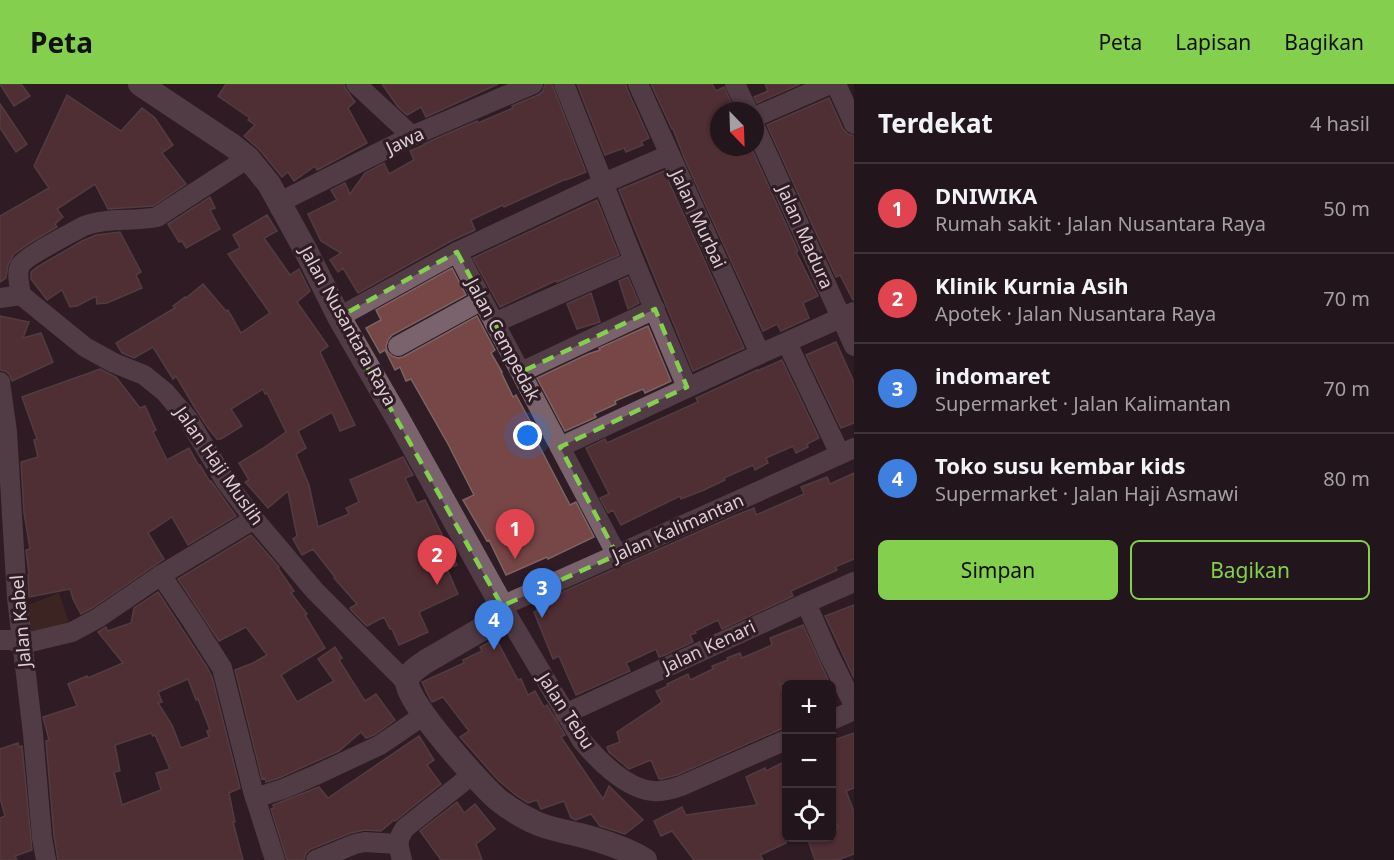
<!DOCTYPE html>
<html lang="id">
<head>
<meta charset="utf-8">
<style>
  :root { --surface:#23151c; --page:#2b1e25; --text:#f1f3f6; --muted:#a39fa3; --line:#40343b; --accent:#84cf4d }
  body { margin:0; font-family:"Noto Sans",sans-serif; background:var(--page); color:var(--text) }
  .controls { position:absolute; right:18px; bottom:18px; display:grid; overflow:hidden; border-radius:9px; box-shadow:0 2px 4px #0004 }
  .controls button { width:54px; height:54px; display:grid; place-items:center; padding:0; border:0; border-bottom:2px solid var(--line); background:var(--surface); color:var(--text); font:30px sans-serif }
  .compass { position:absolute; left:710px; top:18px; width:54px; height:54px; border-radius:50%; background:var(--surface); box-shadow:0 2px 4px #0004; rotate:157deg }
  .you { position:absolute; left:528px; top:352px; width:21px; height:21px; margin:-15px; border:4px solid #fff; border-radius:50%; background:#1a73e8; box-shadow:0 0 0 9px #1a73e833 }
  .badge { display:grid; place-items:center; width:39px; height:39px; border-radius:50%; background:var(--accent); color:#fff; font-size:20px; font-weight:700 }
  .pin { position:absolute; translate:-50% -50px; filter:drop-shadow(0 2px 3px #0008) }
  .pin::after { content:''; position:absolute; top:32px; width:21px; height:18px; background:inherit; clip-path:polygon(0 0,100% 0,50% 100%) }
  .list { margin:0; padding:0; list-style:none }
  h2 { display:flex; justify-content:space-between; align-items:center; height:78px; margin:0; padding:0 24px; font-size:26px }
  h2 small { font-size:20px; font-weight:400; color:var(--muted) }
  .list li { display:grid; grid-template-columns:39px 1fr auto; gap:18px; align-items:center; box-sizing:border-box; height:90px; padding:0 24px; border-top:2px solid var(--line) }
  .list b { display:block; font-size:22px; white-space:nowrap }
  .list p { margin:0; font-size:20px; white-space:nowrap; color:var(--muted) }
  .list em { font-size:20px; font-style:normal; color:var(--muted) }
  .actions { display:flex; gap:12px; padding:18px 24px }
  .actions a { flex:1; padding:14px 0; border:2px solid var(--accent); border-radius:9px; text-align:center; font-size:21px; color:var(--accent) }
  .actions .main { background:var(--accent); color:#111 }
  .icon { flex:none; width:33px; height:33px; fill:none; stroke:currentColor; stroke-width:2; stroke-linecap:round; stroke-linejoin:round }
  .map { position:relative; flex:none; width:854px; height:776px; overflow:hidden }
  header { display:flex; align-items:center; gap:36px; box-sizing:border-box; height:84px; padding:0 30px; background:var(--accent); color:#111 }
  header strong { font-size:28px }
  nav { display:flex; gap:33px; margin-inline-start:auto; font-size:21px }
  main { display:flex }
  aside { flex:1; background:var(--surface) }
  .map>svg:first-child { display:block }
  .green { fill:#4d3020 }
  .building { fill:#774647; stroke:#7d6464; stroke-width:1.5; fill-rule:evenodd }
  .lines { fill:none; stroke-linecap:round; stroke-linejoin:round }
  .minor { stroke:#7a636d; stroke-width:20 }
  .tertiary { stroke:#7a636d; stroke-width:24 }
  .marked { fill:none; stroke:#84cf4d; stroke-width:4.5; stroke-dasharray:12 8; stroke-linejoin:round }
  .labels { text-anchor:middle; stroke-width:6; stroke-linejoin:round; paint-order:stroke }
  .street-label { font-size:18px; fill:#dccfd4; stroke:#2f1c25 }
</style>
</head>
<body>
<header>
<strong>Peta</strong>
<nav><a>Peta</a><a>Lapisan</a><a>Bagikan</a></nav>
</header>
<main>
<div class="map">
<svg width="854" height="776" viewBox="0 0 854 776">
  <rect width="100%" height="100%" fill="#2f1c25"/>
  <path class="green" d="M59 509 69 538 44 548 31 551 28 521Z"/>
  <g class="building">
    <path d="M0 0H21L30 12 14 22Z"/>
    <path d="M226 0H344L345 4 355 18 348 24 367 59 321 84 317 86 315 82 294 97 288 88 282 93 259 65 244 52 255 41 248 36 250 34 218 12Z"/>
    <path d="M382 0H498L426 33 421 23 407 31 398 23Z"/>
    <path d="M545 0H552L586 88 566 96V95L504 123 503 121 471 136 475 146 451 157 358 209 343 184 338 188 330 176 341 169 321 157 308 130 337 116 331 106 345 99 350 110 365 89 384 79 389 90 414 76 410 67 424 61 425 62 424 60 435 55 477 37 478 39 513 24 512 22 538 11 543 7Z"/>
    <path d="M577 0H626L627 5 649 54 641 58 643 61 626 68 624 64 605 71Z"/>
    <path d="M651 0H712L716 7 724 3 735 27H719V63H751L798 167 796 168 818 212 803 219 809 234 781 247 777 240 763 247 686 78 673 45H672Z"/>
    <path d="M765 0H800L757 19 754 13 768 7Z"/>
    <path d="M67 11 121 47 142 24 155 34 173 61 162 69 186 100 153 122 108 125 95 100 57 125 63 133 55 140 57 143 33 157 14 170 8 181 6 194 0 198V132L49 104 34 82Z"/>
    <path d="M829 14 843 45 848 50 854 52V216H853L840 191 836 193 767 41Z"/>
    <path d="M0 20 27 60 16 68 0 44Z"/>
    <path d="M664 87 744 264 693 287 619 106Z"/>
    <path d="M210 113 215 124 210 126 220 145 186 164 182 157 179 158 168 140Z"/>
    <path d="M597 116 619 171 557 198V196L500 223 473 174Z"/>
    <path d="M267 131 277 147 264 154 290 191 299 185 310 207 297 218 328 262 320 268 355 341 340 347 332 328 298 347 306 364 296 370 309 401 318 443 349 430 346 424 359 418 350 396 403 373 413 391 405 394 417 419 425 416 457 481 447 485 458 510 419 528 428 548 399 561 392 545H390L384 533 367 542 351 526 350 524 357 520 334 494 335 493 313 465 302 471 293 455 297 452 288 407 268 424 245 398 249 396 239 379 262 365 286 348 267 309 265 310 263 305 231 325 242 342 221 355H217L208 344 195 324 176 292 173 295 153 263 134 274 122 269 116 259 175 224 173 222 185 213 186 214 203 200 226 227 228 226 241 249 270 229 228 170 240 164 233 151Z"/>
    <path d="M120 148 141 188 136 191 142 204 107 219 97 220 96 212 77 222 70 223 62 206 47 216 31 195V188L37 183 82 157 96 151Z"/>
    <path d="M452 184 466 211 392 251 388 256 386 262 387 267 392 272 398 274 403 273 477 232 495 266 491 269 502 288H501L513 313 516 311 537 350 534 352 570 421 576 418 594 453 548 475 547 473 506 491 489 456 487 457 463 416 474 411 448 360 411 295 406 297 400 283 395 286 385 266 380 269 366 244 381 236 376 226Z"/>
    <path d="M628 193 639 219 628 225 619 197Z"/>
    <path d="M591 209 600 238 577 245 567 220Z"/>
    <path d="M0 232 29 238 23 254 41 249 53 278 12 297 9 290 5 287 0 286Z"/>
    <path d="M648 242 671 297 645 309 643 305 615 317 616 320 594 330 596 333 594 334 565 347 537 294 588 270 600 266 599 264Z"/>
    <path d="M836 258 854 298V339L841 344 806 271Z"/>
    <path d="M782 276 819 354 807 360 808 363 796 369 793 362 766 374 768 379 755 386 753 381 724 394 725 396 704 406 681 415 680 412 621 441 613 426 608 429 600 414 609 410 586 364 605 355 607 359 698 318 696 314 757 286V287Z"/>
    <path d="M100 285 116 293 140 324 145 322 156 346 153 348 167 376 189 364 199 382 200 381 210 398 211 397 236 432 188 461 172 433 148 449 164 475 92 524 81 530 73 515 70 505 29 513 28 491 29 490 26 466 30 465 24 429 21 378 38 373 34 356 37 355 22 313Z"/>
    <path d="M854 389V475L835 483 837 486 791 507 793 512 722 545 718 536 695 547 696 549 690 551 693 558 665 571 659 573 656 565 626 579 630 587 576 611 559 572 553 575 534 528 538 526 535 520 734 432 754 424 756 431 804 410 801 403 827 393 830 400Z"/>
    <path d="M251 451 279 483 278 484 294 507 291 509 307 530 305 531 325 564 281 591 297 618 334 597 318 575 335 563 342 574 339 576 365 617 376 610 395 636 374 651 366 654 361 648 339 667 279 694 266 698 265 694 262 695 235 586 253 579 267 571 246 543 219 557 178 495Z"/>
    <path d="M158 508 207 583 212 593 240 704 229 709 235 738H233L243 776H58L54 752 46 657 49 656 43 633 77 622 68 600 87 592 88 594 123 579 98 548 106 543 108 547 131 539 134 524ZM188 595 196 616 198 615 210 646 207 647 209 653 181 664 172 641 158 619 162 618 158 608ZM151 649 153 652 155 651 170 685 156 689 161 706 122 721 114 688 120 687 115 661Z"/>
    <path d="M854 521V594L825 532Z"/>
    <path d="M803 541 830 600H780L786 617V644L781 645 677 691 662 695H659L651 676 629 685 609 668 607 663 620 658 617 648 662 618 656 607 668 602 667 600 688 590 690 596 713 585 712 582 728 576 727 574 740 569 742 574 772 561 770 554Z"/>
    <path d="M496 555 518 596 521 595 528 611 535 607 544 623 547 621 565 651 561 653 603 715 609 702 643 736 625 750 600 742 591 730 576 736 571 734 564 717 541 725 537 716 528 719 517 712 498 696 460 653 469 647 443 613 432 618 430 615 422 598 464 579 463 576 482 567 480 563Z"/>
    <path d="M854 649V704L846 707 854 728V770L837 776H815L807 753H831V746L838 744 831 727V657Z"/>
    <path d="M419 652 434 676 427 681 441 700 395 737 394 736 381 747 365 746 351 749 311 765 306 769 304 776H287L271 725 274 724 273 721 319 703 328 714Z"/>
    <path d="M18 659 19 663 22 662 32 766 15 772 17 776H0V734L5 732 0 714V665Z"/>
    <path d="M786 677V759L760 771 763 776H694L672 747 661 752 654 737 682 723 686 731 757 721 746 693 765 684 766 687Z"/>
    <path d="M457 718 464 729 475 720 495 745 476 760 482 776H441L420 747Z"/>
  </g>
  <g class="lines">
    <g class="minor">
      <path d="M356 0 412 52"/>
      <path d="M564 0 634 177 687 303"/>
      <path d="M638 0 760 270"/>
      <path d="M735 0 748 27"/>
      <path d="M836 0 854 40"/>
      <path d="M755 33 830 0"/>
      <path d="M755 43 854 262"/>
      <path d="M280 118 412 52 533 0"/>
      <path d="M457 168 617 471"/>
      <path d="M21 211C20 203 16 190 20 182 24 173 73 148 84 142 107 133 133 138 157 133L248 74"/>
      <path d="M0 214 21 211 85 263 114 279 144 291 165 308 188 335 226 398 254 435 315 507 407 599"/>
      <path d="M339 233 457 168 604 99 669 71"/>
      <path d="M494 239 634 177"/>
      <path d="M787 259 840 370"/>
      <path d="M398 262 482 216"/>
      <path d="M521 288 655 225"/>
      <path d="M0 298 7 348 17 514 33 650 42 754 46 776"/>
      <path d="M560 363 760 270 854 228"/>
      <path d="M161 491 192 537 222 584 253 707 275 776"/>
      <path d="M806 519 829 571 854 621"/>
      <path d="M0 556H11L22 560 72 548 98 534 161 491 254 435"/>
      <path d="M565 630 806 519 854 498"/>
      <path d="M832 636 854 626"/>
      <path d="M786 656 681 702C672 705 663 708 653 707 627 705 599 677 582 657L502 522 755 409 854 364"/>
      <path d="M255 714 283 705 316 691 380 661 424 631"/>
      <path d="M316 776 355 760 365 758 398 760"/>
      <path d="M402 776C398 761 396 757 405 744L473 690"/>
    </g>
    <path class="tertiary" d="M140 0 233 62 248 74 269 100 306 167 339 233 398 335 502 522 501 529 499 535 425 578C418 583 408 589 407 598 406 618 480 700 497 715 507 723 519 731 532 737 547 745 564 747 580 751 603 757 625 764 645 776"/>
  </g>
  <path d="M0 0H854V776H0ZM457 168 521 288 655 225 687 303 560 363 617 471 502 522 339 233Z" fill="#2f1c25" fill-opacity=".55" fill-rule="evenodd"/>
  <path class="marked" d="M457 168 521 288 655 225 687 303 560 363 617 471 502 522 339 233Z"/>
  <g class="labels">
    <g class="street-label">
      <text transform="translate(405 57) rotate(-25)" y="6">Jawa</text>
      <text transform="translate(698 135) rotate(65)" y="6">Jalan Murbai</text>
      <text transform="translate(805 153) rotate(66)" y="6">Jalan Madura</text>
      <text transform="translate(348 242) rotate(61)" y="6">Jalan Nusantara Raya</text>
      <text transform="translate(503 256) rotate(62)" y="6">Jalan Cempedak</text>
      <text transform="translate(219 382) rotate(55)" y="6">Jalan Haji Muslih</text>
      <text transform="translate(678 444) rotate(-24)" y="6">Jalan Kalimantan</text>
      <text transform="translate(21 537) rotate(-95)" y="6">Jalan Kabel</text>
      <text transform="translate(709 563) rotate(-25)" y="6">Jalan Kenari</text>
      <text transform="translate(566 627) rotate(57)" y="6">Jalan Tebu</text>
    </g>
  </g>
</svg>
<div class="controls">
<button>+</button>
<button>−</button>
<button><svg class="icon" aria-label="locate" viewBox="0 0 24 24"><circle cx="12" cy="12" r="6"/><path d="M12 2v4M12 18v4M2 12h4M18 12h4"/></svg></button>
</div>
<svg class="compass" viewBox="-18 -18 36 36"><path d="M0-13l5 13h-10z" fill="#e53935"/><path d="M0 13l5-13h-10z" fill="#a39fa3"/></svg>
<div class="you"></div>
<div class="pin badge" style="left:515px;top:475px;background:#e0444e">1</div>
<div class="pin badge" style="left:437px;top:501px;background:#e0444e">2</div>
<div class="pin badge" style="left:542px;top:534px;background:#3f7fe0">3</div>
<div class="pin badge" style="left:494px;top:566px;background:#3f7fe0">4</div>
</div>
<aside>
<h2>Terdekat<small>4 hasil</small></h2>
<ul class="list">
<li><span class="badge" style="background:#e0444e">1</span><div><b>DNIWIKA</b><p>Rumah sakit · Jalan Nusantara Raya</p></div><em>50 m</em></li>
<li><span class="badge" style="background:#e0444e">2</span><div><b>Klinik Kurnia Asih</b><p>Apotek · Jalan Nusantara Raya</p></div><em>70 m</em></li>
<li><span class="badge" style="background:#3f7fe0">3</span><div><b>indomaret</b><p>Supermarket · Jalan Kalimantan</p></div><em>70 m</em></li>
<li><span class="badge" style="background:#3f7fe0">4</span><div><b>Toko susu kembar kids</b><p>Supermarket · Jalan Haji Asmawi</p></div><em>80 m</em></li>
</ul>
<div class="actions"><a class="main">Simpan</a><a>Bagikan</a></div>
</aside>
</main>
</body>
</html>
